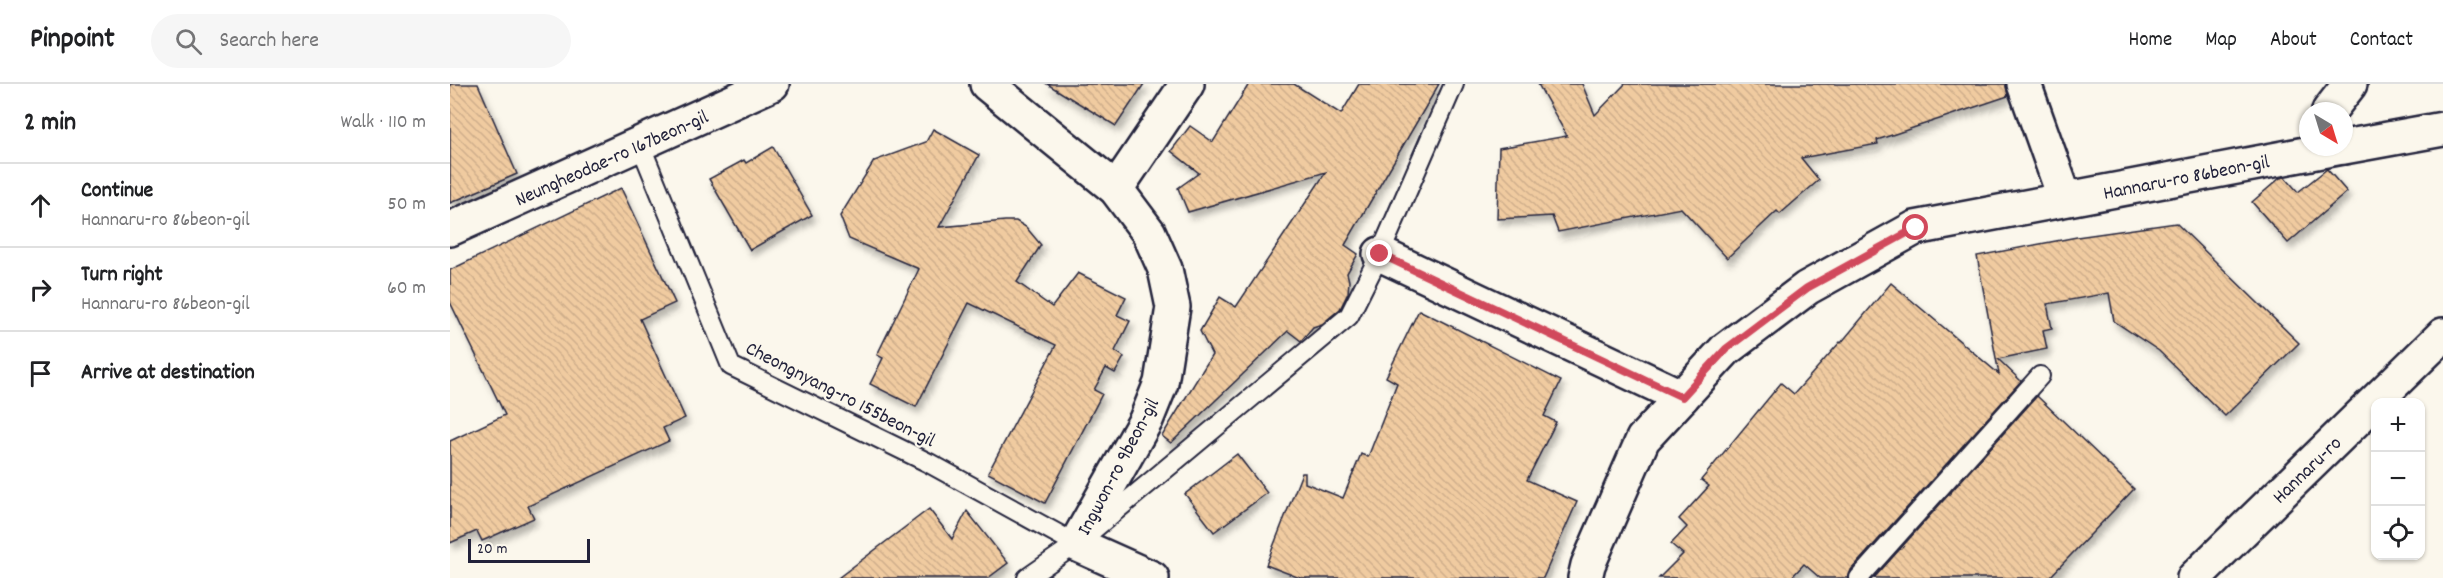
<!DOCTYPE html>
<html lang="en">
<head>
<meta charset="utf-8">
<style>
  :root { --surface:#fff; --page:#f6f6f6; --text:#202124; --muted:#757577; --line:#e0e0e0 }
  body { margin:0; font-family:Dekko,sans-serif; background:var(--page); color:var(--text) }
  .controls { position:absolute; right:18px; bottom:18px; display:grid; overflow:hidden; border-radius:12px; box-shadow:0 2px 4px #0004 }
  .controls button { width:54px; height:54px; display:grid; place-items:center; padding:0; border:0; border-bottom:2px solid var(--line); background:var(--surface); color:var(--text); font:30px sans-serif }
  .compass { position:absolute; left:1849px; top:18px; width:54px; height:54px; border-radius:50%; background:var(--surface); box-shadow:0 2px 4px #0004; rotate:142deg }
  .scale { position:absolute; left:18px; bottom:15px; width:122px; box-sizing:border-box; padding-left:6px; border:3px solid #22223b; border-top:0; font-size:16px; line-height:21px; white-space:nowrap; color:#22223b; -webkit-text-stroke:4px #fbf7ec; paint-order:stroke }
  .stop { position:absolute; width:18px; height:18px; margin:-14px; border:4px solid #d1495b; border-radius:50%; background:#fff }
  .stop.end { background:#d1495b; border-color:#fff; box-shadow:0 2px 6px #0008 }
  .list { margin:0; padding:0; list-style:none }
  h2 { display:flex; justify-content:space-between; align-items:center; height:78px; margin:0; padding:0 24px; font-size:26px }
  h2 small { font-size:20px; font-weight:400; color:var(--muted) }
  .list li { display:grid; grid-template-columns:39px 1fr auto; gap:18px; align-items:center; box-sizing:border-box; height:84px; padding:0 24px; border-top:2px solid var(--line) }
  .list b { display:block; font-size:22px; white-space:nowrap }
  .list p { margin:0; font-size:20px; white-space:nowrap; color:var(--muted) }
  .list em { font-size:20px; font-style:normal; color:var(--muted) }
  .icon { flex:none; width:33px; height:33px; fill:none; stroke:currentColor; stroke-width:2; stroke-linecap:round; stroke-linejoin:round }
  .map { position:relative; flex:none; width:1993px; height:494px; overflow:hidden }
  header { display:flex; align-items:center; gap:36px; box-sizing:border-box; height:84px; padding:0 30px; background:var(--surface); border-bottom:2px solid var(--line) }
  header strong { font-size:28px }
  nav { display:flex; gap:33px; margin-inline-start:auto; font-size:21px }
  .search { width:420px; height:54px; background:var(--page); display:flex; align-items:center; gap:15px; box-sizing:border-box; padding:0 21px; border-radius:33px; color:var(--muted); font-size:22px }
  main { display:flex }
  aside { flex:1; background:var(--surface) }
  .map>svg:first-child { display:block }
  .building { fill:url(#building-back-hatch); stroke:#22223b; stroke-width:1.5; filter:url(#shadow) }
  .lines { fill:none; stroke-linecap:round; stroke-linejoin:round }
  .service-casing { stroke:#22223b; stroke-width:22 }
  .minor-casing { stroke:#22223b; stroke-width:38 }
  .secondary-casing { stroke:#22223b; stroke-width:38 }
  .service { stroke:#fbf7ec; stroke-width:18 }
  .minor { stroke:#fbf7ec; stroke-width:33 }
  .secondary { stroke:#fbf7ec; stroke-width:33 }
  .route { stroke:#d1495b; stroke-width:8 }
  .labels { text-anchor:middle; stroke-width:4.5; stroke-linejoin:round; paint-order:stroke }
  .street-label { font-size:20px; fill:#22223b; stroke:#fbf7ec }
</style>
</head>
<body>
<header>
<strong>Pinpoint</strong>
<div class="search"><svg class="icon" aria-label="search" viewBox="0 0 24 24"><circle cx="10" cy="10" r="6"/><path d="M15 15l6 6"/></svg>Search here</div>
<nav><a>Home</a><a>Map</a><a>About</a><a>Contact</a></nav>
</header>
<main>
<aside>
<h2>2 min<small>Walk · 110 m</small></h2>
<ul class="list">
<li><svg class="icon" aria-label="ahead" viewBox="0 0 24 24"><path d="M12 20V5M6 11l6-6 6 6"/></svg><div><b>Continue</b><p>Hannaru-ro 86beon-gil</p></div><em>50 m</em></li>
<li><svg class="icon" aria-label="right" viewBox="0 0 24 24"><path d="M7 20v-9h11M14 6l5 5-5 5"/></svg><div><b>Turn right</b><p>Hannaru-ro 86beon-gil</p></div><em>60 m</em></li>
<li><svg class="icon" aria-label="arrive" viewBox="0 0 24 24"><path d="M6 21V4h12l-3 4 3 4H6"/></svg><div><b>Arrive at destination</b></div></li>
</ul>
</aside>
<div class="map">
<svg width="1993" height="494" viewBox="0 0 1993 494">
  <defs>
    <pattern id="building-back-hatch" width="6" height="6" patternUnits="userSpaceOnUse" patternTransform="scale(1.5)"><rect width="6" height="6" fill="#f0cba0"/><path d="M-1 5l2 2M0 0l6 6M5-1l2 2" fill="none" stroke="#ceae8b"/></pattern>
    <filter id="shadow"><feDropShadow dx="3.5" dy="6" stdDeviation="3" flood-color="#0004"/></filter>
  </defs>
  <rect width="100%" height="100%" fill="#fbf7ec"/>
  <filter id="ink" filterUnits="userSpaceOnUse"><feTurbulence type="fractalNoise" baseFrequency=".0167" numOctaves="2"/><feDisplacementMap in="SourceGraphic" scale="12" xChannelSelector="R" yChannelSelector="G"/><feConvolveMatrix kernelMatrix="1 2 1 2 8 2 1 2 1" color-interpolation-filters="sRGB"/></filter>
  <g filter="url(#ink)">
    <g class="building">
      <path d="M0 0H28L67 90 0 119Z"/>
      <path d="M597 0H694L666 42Z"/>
      <path d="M799 0H844L891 30 909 0H989L895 161 908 170 897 189 899 197 898 209 890 225 872 240 863 243 851 257 838 247 721 359 712 352 762 271 750 247 770 213 786 223 876 88 738 128 728 104 749 89 721 67 740 42 763 58Z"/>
      <path d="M1088 0H1132L1145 31 1175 0H1556L1558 12 1427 56 1428 60 1351 74 1369 96 1330 130 1327 127 1277 174 1231 124 1108 148 1102 132 1047 135 1049 64 1117 52Z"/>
      <path d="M483 45 529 71 489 143 555 137H566L576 143 591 161 567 198 602 223 628 189 676 213 667 231 680 237 665 267 674 273 665 289 656 284 644 306 652 310 595 419 538 389 606 261 519 219 466 323 420 300 433 274 427 271 469 185 399 155 390 132 424 77 476 58Z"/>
      <path d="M323 63 362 131 300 166 259 95 294 76 296 79Z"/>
      <path d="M1877 85 1897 108 1838 159 1802 118 1830 94 1835 93 1848 108Z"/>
      <path d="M171 104 225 219 190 235 235 334 213 344 219 357 78 422 84 434 32 457 27 447 0 459V357L55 331 0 218V186Z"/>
      <path d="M1726 139 1849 259 1775 332 1709 267 1664 237 1659 209 1597 220 1602 244 1593 246 1597 265 1548 275 1571 297 1401 486 1398 494H1370L1354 480 1341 494H1209L1233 470 1221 460 1237 443 1229 435 1259 402 1251 396 1331 299 1344 310 1390 258 1391 259 1441 199 1549 290 1527 172 1627 153Z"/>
      <path d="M969 226 1111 297 1094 332 1106 338 1077 396 1127 418 1093 494H850L816 481 852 389H855V399L893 414 911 370 918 373 947 299 936 293Z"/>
      <path d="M1587 312 1684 405 1599 494H1424Z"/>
      <path d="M787 370 817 409 764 448 735 410Z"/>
      <path d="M479 425 502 455 517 427 558 479 538 494H388Z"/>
    </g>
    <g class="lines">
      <defs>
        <g id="service">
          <path d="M190 60 281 282 479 379 626 460"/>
          <path d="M577 494 626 460 899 232 930 170 1004 0"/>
          <path d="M1409 494 1590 292"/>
        </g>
        <g id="minor">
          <path d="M537 0 666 105 699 149 715 185 723 223 711 299 696 336 626 460 702 494"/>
          <path d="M1574 0 1615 115"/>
          <path d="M1879 27 1900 0"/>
          <path d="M1894 63 1993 45"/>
          <path d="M666 105 737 0"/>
          <path d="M0 145 322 0"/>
          <path d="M930 170 1232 313"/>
          <path d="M1135 494 1138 481 1193 355 1276 265 1357 204 1465 144 1892 63"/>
        </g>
        <path id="secondary" d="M1744 494 1993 251"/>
      </defs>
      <use href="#service" class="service-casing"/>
      <use href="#minor" class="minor-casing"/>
      <use href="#secondary" class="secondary-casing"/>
      <use href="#service" class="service"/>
      <use href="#minor" class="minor"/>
      <use href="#secondary" class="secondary"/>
    </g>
  </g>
  <g class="lines" filter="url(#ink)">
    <path class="route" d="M930 170 1232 313 1276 265 1357 204 1466 144"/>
  </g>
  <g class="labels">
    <g class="street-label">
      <text transform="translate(161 73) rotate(-24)" y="7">Neungheodae-ro 167beon-gil</text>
      <text transform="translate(1736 92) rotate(-11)" y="7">Hannaru-ro 86beon-gil</text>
      <text transform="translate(391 309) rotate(27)" y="7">Cheongnyang-ro 155beon-gil</text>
      <text transform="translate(667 382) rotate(-62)" y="7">Ingwon-ro 9beon-gil</text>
      <text transform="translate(1856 385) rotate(-44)" y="7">Hannaru-ro</text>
    </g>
  </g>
</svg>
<div class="controls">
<button>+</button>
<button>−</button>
<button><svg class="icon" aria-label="locate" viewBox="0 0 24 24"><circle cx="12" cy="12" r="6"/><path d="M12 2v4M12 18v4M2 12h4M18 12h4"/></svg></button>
</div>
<svg class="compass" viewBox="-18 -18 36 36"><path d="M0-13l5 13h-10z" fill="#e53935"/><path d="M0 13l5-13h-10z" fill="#757577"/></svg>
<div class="scale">20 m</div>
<div class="stop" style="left:1466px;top:144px"></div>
<div class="stop end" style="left:930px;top:170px"></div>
</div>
</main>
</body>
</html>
